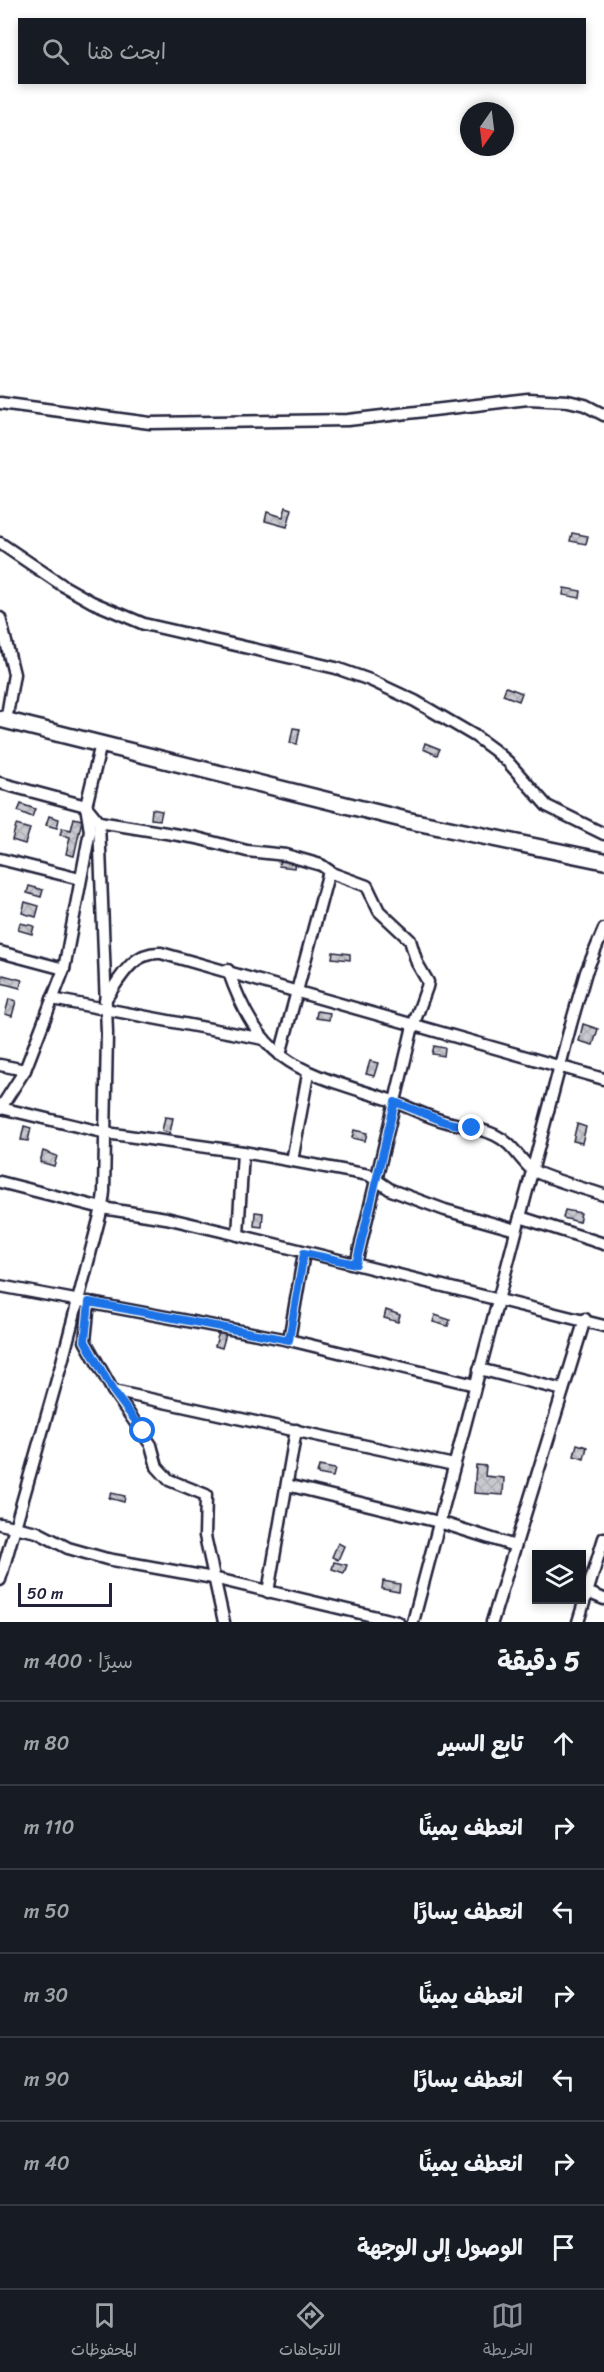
<!DOCTYPE html>
<html lang="ar">
<head>
<meta charset="utf-8">
<style>
  :root { --surface:#171b24; --page:#242831; --text:#f1f3f6; --muted:#9ea1a6; --line:#363941; --accent:#8c9099 }
  body { margin:0; font-family:Sriracha,"Playpen Sans Arabic",sans-serif; background:var(--page); color:var(--text); direction:rtl }
  .controls { position:absolute; right:18px; bottom:18px; display:grid; overflow:hidden; border-radius:0px; box-shadow:0 3px 9px #0003 }
  .controls button { width:54px; height:54px; display:grid; place-items:center; padding:0; border:0; border-bottom:2px solid var(--line); background:var(--surface); color:var(--text); font:30px sans-serif }
  .compass { position:absolute; left:460px; top:102px; width:54px; height:54px; border-radius:50%; background:var(--surface); box-shadow:0 3px 9px #0003; rotate:194deg }
  .scale { position:absolute; left:18px; bottom:15px; width:94px; box-sizing:border-box; padding-left:6px; border:3px solid #22223b; border-top:0; font-size:16px; line-height:21px; white-space:nowrap; color:#22223b; -webkit-text-stroke:4px #fff; paint-order:stroke }
  .stop { position:absolute; width:18px; height:18px; margin:-14px; border:4px solid #1a73e8; border-radius:50%; background:#fff }
  .stop.end { background:#1a73e8; border-color:#fff; box-shadow:0 2px 6px #0008 }
  .list { margin:0; padding:0; list-style:none }
  h2 { display:flex; justify-content:space-between; align-items:center; height:78px; margin:0; padding:0 24px; font-size:26px }
  h2 small { font-size:20px; font-weight:400; color:var(--muted) }
  .list li { display:grid; grid-template-columns:39px 1fr auto; gap:18px; align-items:center; box-sizing:border-box; height:84px; padding:0 24px; border-top:2px solid var(--line) }
  .list b { display:block; font-size:22px; white-space:nowrap }
  .list em { font-size:20px; font-style:normal; color:var(--muted) }
  .icon { flex:none; width:33px; height:33px; fill:none; stroke:currentColor; stroke-width:2; stroke-linecap:round; stroke-linejoin:round }
  .map { position:relative; flex:none; width:604px; height:1622px; overflow:hidden; direction:ltr }
  .search { position:absolute; background:var(--surface); box-shadow:0 3px 9px #0003; left:18px; right:18px; top:18px; height:66px; display:flex; align-items:center; gap:15px; box-sizing:border-box; padding:0 21px; border-radius:0px; color:var(--muted); font-size:22px }
  .sheet { height:666px; background:var(--surface) }
  nav { display:flex; justify-content:space-around; align-items:center; box-sizing:border-box; height:84px; border-top:2px solid var(--line); background:var(--surface); font-size:16px; color:var(--muted) }
  nav a { display:grid; justify-items:center; gap:3px }
  nav .on { color:var(--accent) }
  .map>svg:first-child { display:block }
  .building { fill:url(#building-cross-hatch); stroke:#22223b; stroke-width:1.5 }
  .lines { fill:none; stroke-linecap:round; stroke-linejoin:round }
  .minor-casing { stroke:#22223b; stroke-width:15 }
  .secondary-casing { stroke:#22223b; stroke-width:20 }
  .minor { stroke:#fff; stroke-width:10 }
  .secondary { stroke:#fff; stroke-width:15 }
  .route { stroke:#1a73e8; stroke-width:8 }
</style>
</head>
<body>
<div class="map">
<svg width="604" height="1622" viewBox="0 0 604 1622">
  <defs>
    <pattern id="building-cross-hatch" width="8" height="8" patternUnits="userSpaceOnUse" patternTransform="scale(1.5)"><rect width="8" height="8" fill="#c8c8cf"/><path d="M0 0l8 8M0 8l8-8" fill="none" stroke="#acacb3"/></pattern>
  </defs>
  <rect width="100%" height="100%" fill="#fff"/>
  <filter id="ink" filterUnits="userSpaceOnUse"><feTurbulence type="fractalNoise" baseFrequency=".0167" numOctaves="2"/><feDisplacementMap in="SourceGraphic" scale="12" xChannelSelector="R" yChannelSelector="G"/><feConvolveMatrix kernelMatrix="1 2 1 2 8 2 1 2 1" color-interpolation-filters="sRGB"/></filter>
  <g filter="url(#ink)">
    <g class="building">
      <path d="M286 507 292 509 287 527 265 521 267 512 283 517Z"/>
      <path d="M572 533 588 536 586 544 570 541Z"/>
      <path d="M564 588 581 591 580 598 563 595Z"/>
      <path d="M506 687 522 693 519 701 503 695Z"/>
      <path d="M293 728 300 729 297 744 290 743Z"/>
      <path d="M425 743 440 749 437 755 423 749Z"/>
      <path d="M21 804 35 809 32 817 18 811Z"/>
      <path d="M152 809 162 811 160 820 151 819Z"/>
      <path d="M49 816 59 819 57 828 46 825Z"/>
      <path d="M74 818 82 820 74 856 66 854 70 837 60 835 62 828 71 830Z"/>
      <path d="M16 825 30 829 25 844 12 840Z"/>
      <path d="M280 858 295 861 294 868 279 866Z"/>
      <path d="M29 886 43 890 41 897 27 893Z"/>
      <path d="M25 902 39 906 36 917 22 913Z"/>
      <path d="M20 923 34 926 32 934 18 930Z"/>
      <path d="M333 952 350 954V960L332 958Z"/>
      <path d="M3 975 22 980 20 988 1 983Z"/>
      <path d="M9 999 16 1001 12 1016 5 1014Z"/>
      <path d="M317 1011 330 1013 329 1020 316 1018Z"/>
      <path d="M583 1024 598 1029 593 1045 579 1041Z"/>
      <path d="M434 1046 445 1048 444 1056 432 1054Z"/>
      <path d="M370 1061 378 1063 374 1076 366 1074Z"/>
      <path d="M165 1117 173 1118 170 1133 162 1131Z"/>
      <path d="M577 1124 586 1127 582 1143 573 1141Z"/>
      <path d="M24 1126 31 1128 28 1141 21 1140Z"/>
      <path d="M354 1130 367 1133 365 1141 352 1138Z"/>
      <path d="M43 1151 57 1156 54 1166 40 1162Z"/>
      <path d="M565 1210 581 1213 579 1222 563 1218Z"/>
      <path d="M255 1212 263 1213 262 1227 254 1226Z"/>
      <path d="M386 1310 400 1315 398 1322 384 1318Z"/>
      <path d="M435 1315 450 1320 448 1326 433 1322Z"/>
      <path d="M219 1332 226 1334 222 1348 215 1346Z"/>
      <path d="M577 1444 587 1447 584 1459 574 1456Z"/>
      <path d="M476 1465 486 1466 485 1476 504 1478 503 1495 474 1493Z"/>
      <path d="M319 1466 335 1469 333 1477 317 1474Z"/>
      <path d="M111 1493 125 1496 124 1502 109 1498Z"/>
      <path d="M338 1543 344 1546 338 1560 332 1557Z"/>
      <path d="M334 1562 347 1565 344 1573 332 1569Z"/>
      <path d="M383 1581 400 1584 399 1592 382 1589Z"/>
    </g>
    <g class="lines">
      <defs>
        <g id="minor">
          <path d="M0 403 150 423 348 420 528 399 568 401 585 405 604 415"/>
          <path d="M0 543 62 585 92 602 144 624 336 668 370 680 415 701 475 736 494 750 508 762 547 806 604 834"/>
          <path d="M0 618 14 674 6 721"/>
          <path d="M0 783 86 806 99 822 107 1033 104 1192 102 1208 62 1362 0 1580"/>
          <path d="M99 822 197 838 247 851 286 855 321 865 334 874 367 886 379 911 410 940 417 963 428 982 427 987 413 1026 356 1264"/>
          <path d="M0 859 80 879"/>
          <path d="M0 952 64 969"/>
          <path d="M228 970C261 1065 299 1071 387 1099 407 1106 426 1117 447 1122 463 1126 480 1128 495 1135 512 1143 518 1157 531 1169 541 1177 589 1190 604 1195"/>
          <path d="M52 999 264 1039"/>
          <path d="M105 1000C120 979 132 951 161 953L604 1079"/>
          <path d="M280 1055 329 871"/>
          <path d="M0 1065 25 1070"/>
          <path d="M1 1108 106 1133 243 1152 369 1175 391 1190 445 1210 516 1230"/>
          <path d="M0 1109 25 1070 64 969 90 831 86 806 101 744"/>
          <path d="M292 1161 308 1074"/>
          <path d="M0 1182 102 1208 166 1218 238 1235 604 1326"/>
          <path d="M520 1217 604 1244"/>
          <path d="M238 1235 243 1152"/>
          <path d="M0 1286 289 1340 475 1385"/>
          <path d="M89 1302 85 1341 113 1391 151 1445 157 1467 169 1480 206 1495 205 1536 224 1622"/>
          <path d="M289 1340 304 1253"/>
          <path d="M479 1369 563 1390"/>
          <path d="M113 1391 454 1465"/>
          <path d="M287 1485 439 1522 515 1546"/>
          <path d="M0 1524 37 1532 68 1548 107 1559 213 1578 398 1622"/>
          <path d="M268 1592 296 1430"/>
          <path d="M587 1592 604 1599"/>
          <path d="M413 1622 571 1024 586 972 604 929"/>
          <path d="M492 1622 585 1319"/>
          <path d="M578 1622 604 1538"/>
        </g>
        <path id="secondary" d="M0 719 406 820 604 861"/>
      </defs>
      <use href="#minor" class="minor-casing"/>
      <use href="#secondary" class="secondary-casing"/>
      <use href="#minor" class="minor"/>
      <use href="#secondary" class="secondary"/>
    </g>
  </g>
  <g class="lines" filter="url(#ink)">
    <path class="route" d="M143 1431 113 1391 85 1341 89 1302 289 1340 304 1253 356 1264 395 1102 445 1122 472 1128"/>
  </g>
</svg>
<div class="controls">
<button><svg class="icon" aria-label="layers" viewBox="0 0 24 24"><path d="M12 4l9 5-9 5-9-5zM3 14l9 5 9-5"/></svg></button>
</div>
<svg class="compass" viewBox="-18 -18 36 36"><path d="M0-13l5 13h-10z" fill="#e53935"/><path d="M0 13l5-13h-10z" fill="#9ea1a6"/></svg>
<div class="scale">50 m</div>
<div class="stop" style="left:143px;top:1431px"></div>
<div class="stop end" style="left:472px;top:1128px"></div>
<div class="search"><svg class="icon" aria-label="search" viewBox="0 0 24 24"><circle cx="10" cy="10" r="6"/><path d="M15 15l6 6"/></svg>ابحث هنا</div>
</div>
<section class="sheet">
<h2>5 دقيقة<small>سيرًا · 400 m</small></h2>
<ul class="list">
<li><svg class="icon" aria-label="ahead" viewBox="0 0 24 24"><path d="M12 20V5M6 11l6-6 6 6"/></svg><div><b>تابع السير</b></div><em>80 m</em></li>
<li><svg class="icon" aria-label="right" viewBox="0 0 24 24"><path d="M7 20v-9h11M14 6l5 5-5 5"/></svg><div><b>انعطف يمينًا</b></div><em>110 m</em></li>
<li><svg class="icon" aria-label="left" viewBox="0 0 24 24"><path d="M17 20v-9H6M10 6l-5 5 5 5"/></svg><div><b>انعطف يسارًا</b></div><em>50 m</em></li>
<li><svg class="icon" aria-label="right" viewBox="0 0 24 24"><path d="M7 20v-9h11M14 6l5 5-5 5"/></svg><div><b>انعطف يمينًا</b></div><em>30 m</em></li>
<li><svg class="icon" aria-label="left" viewBox="0 0 24 24"><path d="M17 20v-9H6M10 6l-5 5 5 5"/></svg><div><b>انعطف يسارًا</b></div><em>90 m</em></li>
<li><svg class="icon" aria-label="right" viewBox="0 0 24 24"><path d="M7 20v-9h11M14 6l5 5-5 5"/></svg><div><b>انعطف يمينًا</b></div><em>40 m</em></li>
<li><svg class="icon" aria-label="arrive" viewBox="0 0 24 24"><path d="M6 21V4h12l-3 4 3 4H6"/></svg><div><b>الوصول إلى الوجهة</b></div></li>
</ul>
</section>
<nav>
<a class="on"><svg class="icon" aria-label="map" viewBox="0 0 24 24"><path d="M3 6l6-2 6 2 6-2v14l-6 2-6-2-6 2zM9 4v14M15 6v14"/></svg>الخريطة</a>
<a><svg class="icon" aria-label="directions" viewBox="0 0 24 24"><path d="M12 3l9 9-9 9-9-9zM9 14v-3h6M13 9l2 2-2 2"/></svg>الاتجاهات</a>
<a><svg class="icon" aria-label="saved" viewBox="0 0 24 24"><path d="M7 4h10v16l-5-4-5 4z"/></svg>المحفوظات</a>
</nav>
</body>
</html>
